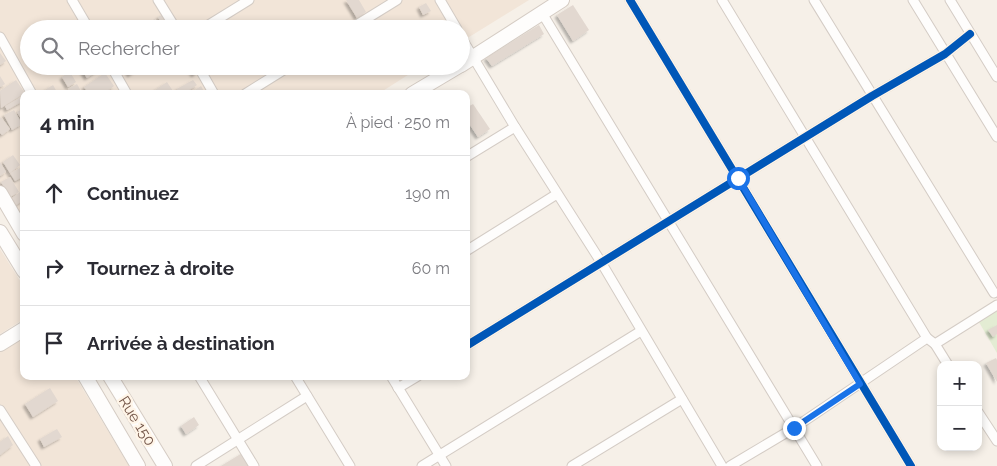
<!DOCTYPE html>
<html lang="fr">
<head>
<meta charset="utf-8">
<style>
  :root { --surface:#fff; --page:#f7f7f7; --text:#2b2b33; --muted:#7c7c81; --line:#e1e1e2 }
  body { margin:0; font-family:Raleway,sans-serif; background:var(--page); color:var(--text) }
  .controls { position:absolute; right:15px; bottom:15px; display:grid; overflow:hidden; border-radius:10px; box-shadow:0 2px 8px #0003 }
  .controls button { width:45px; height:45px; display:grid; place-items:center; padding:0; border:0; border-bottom:1px solid var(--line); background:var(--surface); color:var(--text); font:25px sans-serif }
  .stop { position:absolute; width:15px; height:15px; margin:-11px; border:4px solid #1a73e8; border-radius:50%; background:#fff }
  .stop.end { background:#1a73e8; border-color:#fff; box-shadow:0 1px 5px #0008 }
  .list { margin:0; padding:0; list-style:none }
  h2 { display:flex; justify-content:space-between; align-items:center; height:65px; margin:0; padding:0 20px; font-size:21px }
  h2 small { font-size:16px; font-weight:400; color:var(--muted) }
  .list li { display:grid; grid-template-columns:32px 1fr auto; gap:15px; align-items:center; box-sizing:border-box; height:75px; padding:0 20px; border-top:1px solid var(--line) }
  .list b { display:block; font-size:19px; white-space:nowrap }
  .list em { font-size:16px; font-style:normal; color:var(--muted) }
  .icon { flex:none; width:28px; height:28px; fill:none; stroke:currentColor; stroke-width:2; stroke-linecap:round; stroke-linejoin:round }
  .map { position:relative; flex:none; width:997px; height:466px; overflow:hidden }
  .search { position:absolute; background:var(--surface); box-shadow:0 2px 8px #0003; left:20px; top:20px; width:450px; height:55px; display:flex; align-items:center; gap:12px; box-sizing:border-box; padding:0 18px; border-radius:28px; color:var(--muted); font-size:19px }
  .panel { position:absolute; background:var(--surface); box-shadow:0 2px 8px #0003; left:20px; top:90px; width:450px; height:290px; border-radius:10px }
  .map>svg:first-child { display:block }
  .residential { fill:#f2e5d8 }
  .green { fill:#e3ecd3 }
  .building { fill:#e2d8d0; filter:url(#shadow) }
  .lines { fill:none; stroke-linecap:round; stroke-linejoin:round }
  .minor-casing { stroke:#d4ccc5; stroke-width:11 }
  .secondary-casing { stroke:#d5ccc4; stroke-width:16 }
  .minor { stroke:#fefdfc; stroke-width:9 }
  .secondary { stroke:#fefdfc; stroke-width:14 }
  .cycleway-casing { stroke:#fff5e8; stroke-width:11 }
  .cycleway { stroke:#0057b8; stroke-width:8 }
  .route { stroke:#1a73e8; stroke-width:6 }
  .labels { text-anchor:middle; stroke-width:4.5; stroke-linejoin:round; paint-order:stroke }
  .street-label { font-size:15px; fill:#745649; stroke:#fff5e8 }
</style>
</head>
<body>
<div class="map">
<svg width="997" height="466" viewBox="0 0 997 466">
  <defs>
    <filter id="shadow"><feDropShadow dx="-2.5" dy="2.5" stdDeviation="1" flood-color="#0004"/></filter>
  </defs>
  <rect width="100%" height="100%" fill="#f6f0e8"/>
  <g class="residential">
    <path d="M0 0H529L461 42V29H29V66H422L378 94H24V226L0 187Z"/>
    <path d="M0 249 24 287V319L0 334Z"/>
    <path d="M24 331V376H75L129 466H0V345Z"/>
  </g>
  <path class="green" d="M997 301V353L976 317Z"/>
  <g class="building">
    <path d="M346 0H359L366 12 357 18Z"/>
    <path d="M426 3 431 11 423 15 419 7Z"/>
    <path d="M573 5 589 30 573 41 557 15Z"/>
    <path d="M168 12 172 21 163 26 158 17Z"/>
    <path d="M155 19 159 29H144L142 25Z"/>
    <path d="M135 23 138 29H125Z"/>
    <path d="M539 25 544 34 492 66 486 58Z"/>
    <path d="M0 53 6 61 0 65Z"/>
    <path d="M79 66H98L100 69 87 78Z"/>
    <path d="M124 66H143L130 75Z"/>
    <path d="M187 66H197L200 70 194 75Z"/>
    <path d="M70 72 76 82 68 87 62 77Z"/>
    <path d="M105 73 114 86 103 94H89L84 87Z"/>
    <path d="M0 76 5 84 0 87Z"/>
    <path d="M16 80 25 93 1 108 0 91Z"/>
    <path d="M193 80 197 85 183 94H179L177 89Z"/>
    <path d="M167 82 175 94H149Z"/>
    <path d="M77 84 82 93 71 94 68 89Z"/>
    <path d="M53 85 57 92 54 94H48L45 90Z"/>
    <path d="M201 86 205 93 198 94 195 90Z"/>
    <path d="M21 97 23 101 7 110 5 106Z"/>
    <path d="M473 104 490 129 478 137 466 119V108Z"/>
    <path d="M24 108V124L17 112Z"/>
    <path d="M14 110 22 124 12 130 4 115Z"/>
    <path d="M1 117 10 129 2 135 0 133V118Z"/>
    <path d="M13 155 20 165 10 173 3 162Z"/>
    <path d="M0 162 6 172 0 176Z"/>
    <path d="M22 167 24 176 15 181 10 173Z"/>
    <path d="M10 177 19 192 10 197 1 182Z"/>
    <path d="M20 192 24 200 16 205 12 198Z"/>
    <path d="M997 325V334L993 337 988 330Z"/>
    <path d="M996 358 997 360V382L986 363Z"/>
    <path d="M50 388 58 401 33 417 25 404Z"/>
    <path d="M194 417 199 425 186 434 181 426Z"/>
    <path d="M57 429 62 437 44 447 40 439Z"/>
    <path d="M8 436 13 445 0 455V442Z"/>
    <path d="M244 452 251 466H221Z"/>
  </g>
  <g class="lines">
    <defs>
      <g id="minor">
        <path d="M72 0 89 29"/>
        <path d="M158 0 176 29"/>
        <path d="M440 0 457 29"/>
        <path d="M630 0 911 466"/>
        <path d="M722 0 927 338"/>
        <path d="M814 0 994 293"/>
        <path d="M913 0 997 137"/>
        <path d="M950 0 997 77"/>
        <path d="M542 13 817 466"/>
        <path d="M202 29 249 0"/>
        <path d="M350 29 397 0"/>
        <path d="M0 37 32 94"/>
        <path d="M461 37 515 127 601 262 722 466"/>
        <path d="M111 66 127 94"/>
        <path d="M198 66 214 94"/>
        <path d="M245 94 290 66"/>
        <path d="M466 157 515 127"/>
        <path d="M466 251 557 194"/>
        <path d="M935 344 948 365"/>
        <path d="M466 346 872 96 945 54 970 34"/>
        <path d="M199 376 254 466"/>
        <path d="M295 376 350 466"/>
        <path d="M391 376 446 466"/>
        <path d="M398 388 418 376"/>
        <path d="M0 410 36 466"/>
        <path d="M978 412 997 441"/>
        <path d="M196 466 307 396"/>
        <path d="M422 466 641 331"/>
        <path d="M572 466 682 399"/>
        <path d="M730 466 794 428 927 338 935 344 997 305"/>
      </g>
      <g id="secondary">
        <path d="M461 65 562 0"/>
        <path d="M412 94 459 66"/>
        <path d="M0 193 24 234"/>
        <path d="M0 232 24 271"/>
        <path d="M0 344 24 329"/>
        <path d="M85 376 138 466"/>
        <path d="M110 376 165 466"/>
      </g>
    </defs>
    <use href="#minor" class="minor-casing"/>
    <use href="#secondary" class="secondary-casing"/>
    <use href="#minor" class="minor"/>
    <use href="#secondary" class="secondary"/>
    <defs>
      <g id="cycleway">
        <path d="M630 0 911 466"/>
        <path d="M466 346 872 96 945 54 970 34"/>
      </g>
    </defs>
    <use href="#cycleway" class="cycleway-casing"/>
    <use href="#cycleway" class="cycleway"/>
  </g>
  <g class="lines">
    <path class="route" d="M738 178 860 384 794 428"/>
  </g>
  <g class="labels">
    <g class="street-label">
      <text transform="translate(137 421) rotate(58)" y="5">Rue 150</text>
    </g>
  </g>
</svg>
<div class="controls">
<button>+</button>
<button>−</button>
</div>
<div class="stop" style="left:738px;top:178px"></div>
<div class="stop end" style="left:794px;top:428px"></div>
<div class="search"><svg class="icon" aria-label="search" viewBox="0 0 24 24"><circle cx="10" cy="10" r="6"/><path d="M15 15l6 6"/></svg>Rechercher</div>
<section class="panel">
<h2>4 min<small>À pied · 250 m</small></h2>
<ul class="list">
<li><svg class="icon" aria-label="ahead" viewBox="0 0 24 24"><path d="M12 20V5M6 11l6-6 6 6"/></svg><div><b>Continuez</b></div><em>190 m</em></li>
<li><svg class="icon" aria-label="right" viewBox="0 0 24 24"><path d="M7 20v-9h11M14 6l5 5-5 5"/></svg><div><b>Tournez à droite</b></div><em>60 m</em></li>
<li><svg class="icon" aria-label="arrive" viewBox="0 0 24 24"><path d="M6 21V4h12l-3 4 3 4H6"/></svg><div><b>Arrivée à destination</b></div></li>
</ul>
</section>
</div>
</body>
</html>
